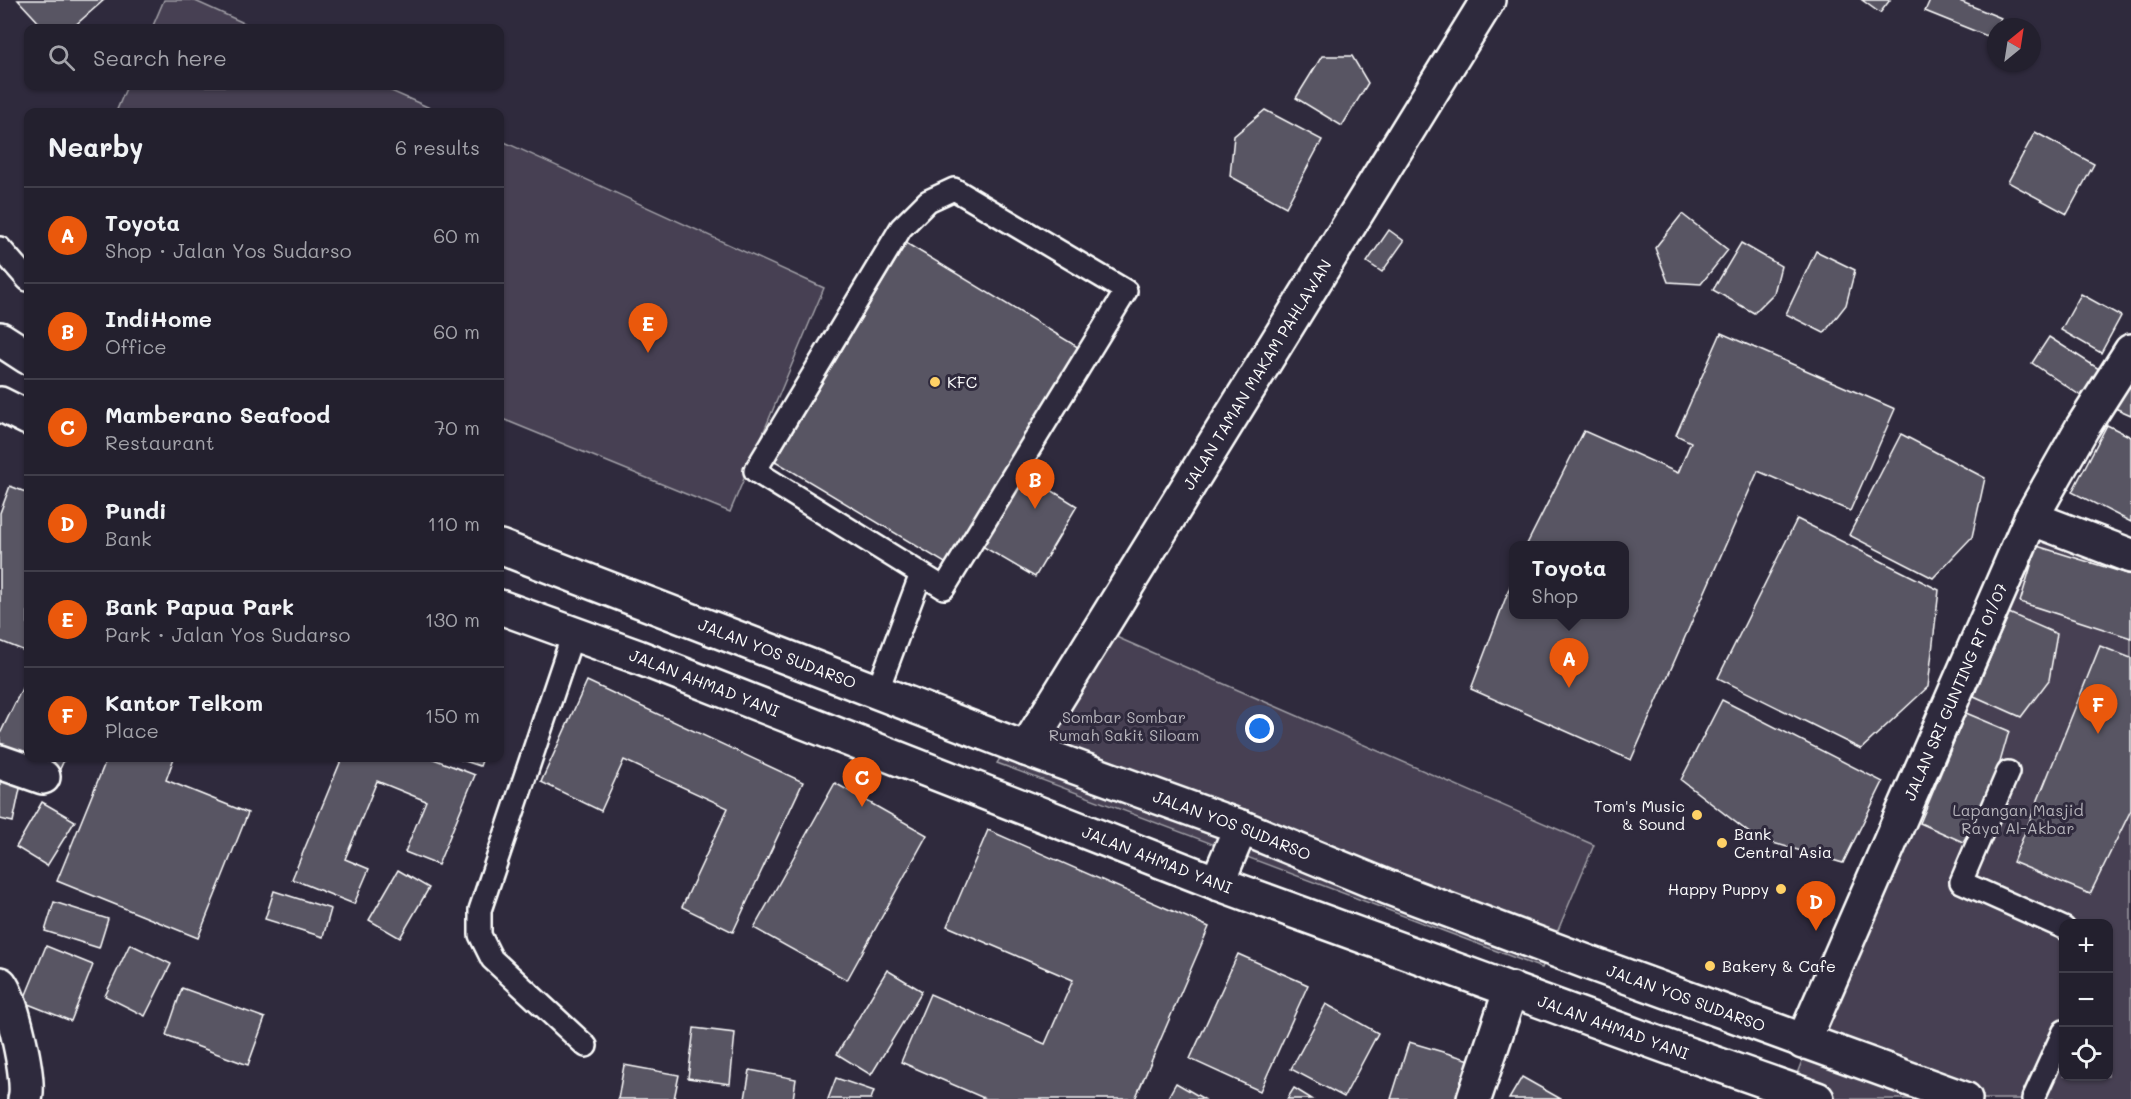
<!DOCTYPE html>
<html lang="en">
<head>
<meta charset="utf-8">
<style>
  :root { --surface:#23202e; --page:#2f2d3a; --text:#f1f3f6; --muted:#a3a3aa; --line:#403e4a; --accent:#ea580c }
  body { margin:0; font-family:Mali,sans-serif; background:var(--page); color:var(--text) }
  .controls { position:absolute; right:18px; bottom:18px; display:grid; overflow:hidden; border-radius:12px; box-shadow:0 2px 4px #0004 }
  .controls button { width:54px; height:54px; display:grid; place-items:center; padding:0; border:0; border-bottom:2px solid var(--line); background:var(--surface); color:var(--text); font:30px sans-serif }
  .compass { position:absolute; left:1987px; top:18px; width:54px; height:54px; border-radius:50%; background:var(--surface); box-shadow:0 2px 4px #0004; rotate:30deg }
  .you { position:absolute; left:1260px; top:729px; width:21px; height:21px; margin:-15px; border:4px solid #fff; border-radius:50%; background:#1a73e8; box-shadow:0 0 0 9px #1a73e833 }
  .badge { display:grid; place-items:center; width:39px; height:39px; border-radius:50%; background:var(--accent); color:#fff; font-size:20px; font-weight:700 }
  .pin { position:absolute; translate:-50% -50px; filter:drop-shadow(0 2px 3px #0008) }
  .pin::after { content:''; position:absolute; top:32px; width:21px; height:18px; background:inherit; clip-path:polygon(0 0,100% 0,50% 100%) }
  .popup { position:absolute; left:1509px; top:541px; width:120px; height:78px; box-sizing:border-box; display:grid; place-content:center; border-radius:12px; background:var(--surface); filter:drop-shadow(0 2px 4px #0005); font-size:20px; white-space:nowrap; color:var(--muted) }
  .popup b { font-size:22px; color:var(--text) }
  .popup::after { content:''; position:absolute; left:50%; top:100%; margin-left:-12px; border:12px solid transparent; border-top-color:var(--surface) }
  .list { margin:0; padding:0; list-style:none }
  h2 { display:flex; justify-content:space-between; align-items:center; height:78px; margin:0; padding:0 24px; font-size:26px }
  h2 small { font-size:20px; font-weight:400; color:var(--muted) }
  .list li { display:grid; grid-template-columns:39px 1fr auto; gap:18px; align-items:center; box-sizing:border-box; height:96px; padding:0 24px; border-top:2px solid var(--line) }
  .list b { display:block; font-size:22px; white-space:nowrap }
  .list p { margin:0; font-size:20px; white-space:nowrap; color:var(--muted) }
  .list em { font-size:20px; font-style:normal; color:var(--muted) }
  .icon { flex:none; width:33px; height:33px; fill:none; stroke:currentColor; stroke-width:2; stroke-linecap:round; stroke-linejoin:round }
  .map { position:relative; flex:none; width:2131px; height:1099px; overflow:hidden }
  .search { position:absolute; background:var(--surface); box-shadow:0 2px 4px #0004; left:24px; top:24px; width:480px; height:66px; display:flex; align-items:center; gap:15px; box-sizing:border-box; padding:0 21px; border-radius:12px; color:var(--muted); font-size:22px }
  .panel { position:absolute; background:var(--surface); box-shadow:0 2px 4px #0004; left:24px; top:108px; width:480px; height:654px; border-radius:12px }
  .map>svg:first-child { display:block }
  .green { fill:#464152; stroke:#a2a0a8; stroke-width:1.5; fill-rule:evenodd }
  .building { fill:#595564; stroke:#fff; stroke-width:1.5 }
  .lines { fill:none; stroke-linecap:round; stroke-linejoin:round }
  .service-casing { stroke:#fff; stroke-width:26 }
  .minor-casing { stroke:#fff; stroke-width:38 }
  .trunk-casing { stroke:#fff; stroke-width:38 }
  .service { stroke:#2f2a3d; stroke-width:21 }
  .minor { stroke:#2f2a3d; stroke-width:33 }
  .trunk { stroke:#2f2a3d; stroke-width:33 }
  .poi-dot { fill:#ffd166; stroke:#2f2a3d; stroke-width:2 }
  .labels { text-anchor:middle; stroke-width:6; stroke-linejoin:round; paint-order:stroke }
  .street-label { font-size:16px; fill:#fff; stroke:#2f2a3d }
  .poi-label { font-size:16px; fill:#fff; stroke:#2f2a3d; text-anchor:start }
  .park-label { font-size:16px; fill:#b5b3ba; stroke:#2f2a3d }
</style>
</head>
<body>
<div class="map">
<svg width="2131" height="1099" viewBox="0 0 2131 1099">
  <rect width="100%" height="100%" fill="#2f2a3d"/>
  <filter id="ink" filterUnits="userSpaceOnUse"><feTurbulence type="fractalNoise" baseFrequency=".0167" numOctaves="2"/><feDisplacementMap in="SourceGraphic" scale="12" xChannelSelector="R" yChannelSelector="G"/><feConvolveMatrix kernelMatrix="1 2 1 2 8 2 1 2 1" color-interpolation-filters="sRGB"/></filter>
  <g filter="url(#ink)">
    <g class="green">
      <path d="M164 0H193L255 28H152Z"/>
      <path d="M127 86H380L439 112H116Z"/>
      <path d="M500 140 824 288 730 512 500 418Z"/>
      <path d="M2021 505 2131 553V1099H1787ZM2064 924H2108V1076H2064Z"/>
      <path d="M1084 623 1594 845 1542 968 997 763Z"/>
    </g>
    <g class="building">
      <path d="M18 0H104L72 28H44Z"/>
      <path d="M1862 0H1890L1880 13Z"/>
      <path d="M1930 0H1957L2001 18 1992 38 1925 11Z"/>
      <path d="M1322 56H1352L1368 83 1342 126 1296 98Z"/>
      <path d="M1265 110 1322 140 1286 207 1230 176 1234 136Z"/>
      <path d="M2035 132 2094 164 2067 214 2008 182Z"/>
      <path d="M1682 214 1728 250 1701 284 1668 282 1655 248Z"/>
      <path d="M1389 230 1404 241 1382 272 1367 262Z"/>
      <path d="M906 243 1081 349 950 566 775 461Z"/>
      <path d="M1741 243 1781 266 1774 293 1754 313 1713 290Z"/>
      <path d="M1816 251 1855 270 1846 305 1824 333 1786 314Z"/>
      <path d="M2081 294 2121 316 2101 353 2061 330Z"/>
      <path d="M1721 333 1895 409 1850 511 1758 471 1631 760 1471 689 1514 576V614H1624V546H1526L1584 431 1678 473 1691 442 1676 435Z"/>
      <path d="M2049 337 2099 369 2081 396 2032 363Z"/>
      <path d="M2131 373V415L2115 408Z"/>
      <path d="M2107 425 2131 437V522L2072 492Z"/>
      <path d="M1901 434 1985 478 1972 537 1933 578 1849 535Z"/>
      <path d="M1025 474 1077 506 1035 577 982 546Z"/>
      <path d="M10 486 28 493V642L25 651 0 641V513Z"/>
      <path d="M1797 519 1939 590 1928 687 1861 749 1718 678Z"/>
      <path d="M2037 546 2131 575V638L2020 602Z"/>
      <path d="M2009 613 2057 634 2049 680 2021 717 1974 696Z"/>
      <path d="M2100 646 2131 658V810L2090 894 2013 862Z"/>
      <path d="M28 676V757L0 743V734Z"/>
      <path d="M587 681 803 782 733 932 682 907 728 808 624 760 601 811 541 782Z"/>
      <path d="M1722 700 1883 782 1843 863 1756 838 1681 780Z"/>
      <path d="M1966 713 2009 731 1992 790 1963 842 1920 823Z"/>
      <path d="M31 758H65L59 771Z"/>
      <path d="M107 758H174L166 780 248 813 198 938 57 881Z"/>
      <path d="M342 758H431L475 775 438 865 405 852 426 801 377 781 345 859 369 869 354 904 292 879Z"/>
      <path d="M456 758H483L480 766Z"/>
      <path d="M0 779 21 784 13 822 0 819Z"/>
      <path d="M835 783 927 835 847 980 754 928Z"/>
      <path d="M42 802 75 821 47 866 16 847Z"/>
      <path d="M988 830 1209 927 1135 1099H986L901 1062 930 994 1045 1044 1073 980 947 926Z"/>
      <path d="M398 870 429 888 400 938 369 920Z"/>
      <path d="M274 891 331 909 323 937 265 919Z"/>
      <path d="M54 902 108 919 99 948 45 931Z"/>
      <path d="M130 944 171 964 145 1016 105 996Z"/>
      <path d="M46 946 93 965 71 1021 23 1002Z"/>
      <path d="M1238 954 1308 985 1260 1091 1190 1059Z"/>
      <path d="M887 970 922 991 871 1075 837 1054Z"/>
      <path d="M182 988 265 1018 248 1065 166 1035Z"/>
      <path d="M1326 1004 1378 1033 1344 1097 1291 1069Z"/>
      <path d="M694 1028 735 1033 730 1084 688 1078Z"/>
      <path d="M1409 1042 1477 1062 1465 1099H1391Z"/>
      <path d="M624 1065 679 1075 674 1099H618Z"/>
      <path d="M750 1070 796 1079 793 1099H745Z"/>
      <path d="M1522 1077 1561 1099H1509Z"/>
      <path d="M836 1078 874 1091 871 1099H828Z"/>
      <path d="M1176 1083 1204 1099H1167Z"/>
      <path d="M1294 1088 1312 1099H1287Z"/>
    </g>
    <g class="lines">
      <defs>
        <g id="service">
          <path d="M954 189 1126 291 944 588 755 471 901 228 928 201Z"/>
          <path d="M0 248 28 280"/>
          <path d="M573 634 480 910V935L492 959 586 1046"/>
          <path d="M877 692 921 574"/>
          <path d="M2008 772 1961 882 2064 928"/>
          <path d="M2033 1099 2064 1031"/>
        </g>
        <g id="minor">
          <path d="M2031 518 2131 556"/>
          <path id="s1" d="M1026 749 1488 0"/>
          <path d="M0 762 43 777"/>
          <path d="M0 984C12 1000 31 1080 25 1099"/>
          <path id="s2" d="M1803 1042 2031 518 2082 428 2131 351"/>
          <path d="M1474 1099 1511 989"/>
        </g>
        <g id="trunk">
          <path d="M0 339 28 357"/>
          <path d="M0 404 28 418"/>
          <path id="s3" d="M500 547 1026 749 1241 827 1387 887 1587 962 1965 1099"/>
          <path id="s4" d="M500 607 638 657 1217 883 1668 1047 1817 1099"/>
          <path d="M1217 883 1241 827"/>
        </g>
      </defs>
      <use href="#service" class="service-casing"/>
      <use href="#minor" class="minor-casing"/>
      <use href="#trunk" class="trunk-casing"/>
      <use href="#service" class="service"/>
      <use href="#minor" class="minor"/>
      <use href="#trunk" class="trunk"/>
    </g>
  </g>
  <g class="poi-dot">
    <circle cx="935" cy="382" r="6"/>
    <circle cx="1697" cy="815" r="6"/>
    <circle cx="1722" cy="843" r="6"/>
    <circle cx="1781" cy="889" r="6"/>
    <circle cx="1710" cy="966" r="6"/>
  </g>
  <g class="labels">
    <g class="street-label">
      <text dy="6" stroke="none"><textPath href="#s1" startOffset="440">JALAN TAMAN MAKAM PAHLAWAN</textPath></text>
      <text dy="6" stroke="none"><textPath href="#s3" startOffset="297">JALAN YOS SUDARSO</textPath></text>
      <text dy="6" stroke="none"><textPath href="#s4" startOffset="218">JALAN AHMAD YANI</textPath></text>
      <text dy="6" stroke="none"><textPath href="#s2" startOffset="382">JALAN SRI GUNTING RT 01/07</textPath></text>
      <text dy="6" stroke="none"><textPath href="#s3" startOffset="783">JALAN YOS SUDARSO</textPath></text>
      <text dy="6" stroke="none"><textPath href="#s4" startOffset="704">JALAN AHMAD YANI</textPath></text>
      <text dy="6" stroke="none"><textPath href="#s3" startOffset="1269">JALAN YOS SUDARSO</textPath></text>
      <text dy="6" stroke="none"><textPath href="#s4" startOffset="1190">JALAN AHMAD YANI</textPath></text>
    </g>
    <g class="poi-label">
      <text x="947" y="388">KFC</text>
      <text x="1685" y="812" text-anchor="end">Tom's Music<tspan x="1685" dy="18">&amp; Sound</tspan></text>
      <text x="1734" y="840">Bank<tspan x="1734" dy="18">Central Asia</tspan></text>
      <text x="1769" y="895" text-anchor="end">Happy Puppy</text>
      <text x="1722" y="972">Bakery &amp; Cafe</text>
    </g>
    <g class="park-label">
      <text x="1124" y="723">Sombar Sombar<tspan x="1124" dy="18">Rumah Sakit Siloam</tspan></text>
      <text x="2018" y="816">Lapangan Masjid<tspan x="2018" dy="18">Raya Al-Akbar</tspan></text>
    </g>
  </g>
</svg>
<div class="controls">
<button>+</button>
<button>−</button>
<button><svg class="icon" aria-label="locate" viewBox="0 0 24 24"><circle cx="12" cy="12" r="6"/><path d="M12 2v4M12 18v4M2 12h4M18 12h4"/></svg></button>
</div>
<svg class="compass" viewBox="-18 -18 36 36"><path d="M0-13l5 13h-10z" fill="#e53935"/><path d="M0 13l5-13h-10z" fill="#a3a3aa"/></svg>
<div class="you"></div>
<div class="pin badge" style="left:1569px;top:688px">A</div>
<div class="popup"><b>Toyota</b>Shop</div>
<div class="pin badge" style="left:1035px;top:509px">B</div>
<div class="pin badge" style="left:862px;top:807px">C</div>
<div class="pin badge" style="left:1816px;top:931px">D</div>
<div class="pin badge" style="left:648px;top:353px">E</div>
<div class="pin badge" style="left:2098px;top:734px">F</div>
<div class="search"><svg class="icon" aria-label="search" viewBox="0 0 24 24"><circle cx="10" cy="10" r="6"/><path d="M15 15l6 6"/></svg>Search here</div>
<section class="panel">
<h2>Nearby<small>6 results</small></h2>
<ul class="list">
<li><span class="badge">A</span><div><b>Toyota</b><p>Shop · Jalan Yos Sudarso</p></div><em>60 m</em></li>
<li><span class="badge">B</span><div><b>IndiHome</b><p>Office</p></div><em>60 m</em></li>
<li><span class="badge">C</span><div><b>Mamberano Seafood</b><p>Restaurant</p></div><em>70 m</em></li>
<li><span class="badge">D</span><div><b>Pundi</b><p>Bank</p></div><em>110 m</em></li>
<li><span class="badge">E</span><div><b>Bank Papua Park</b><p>Park · Jalan Yos Sudarso</p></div><em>130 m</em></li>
<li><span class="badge">F</span><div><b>Kantor Telkom</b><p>Place</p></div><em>150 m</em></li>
</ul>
</section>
</div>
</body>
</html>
